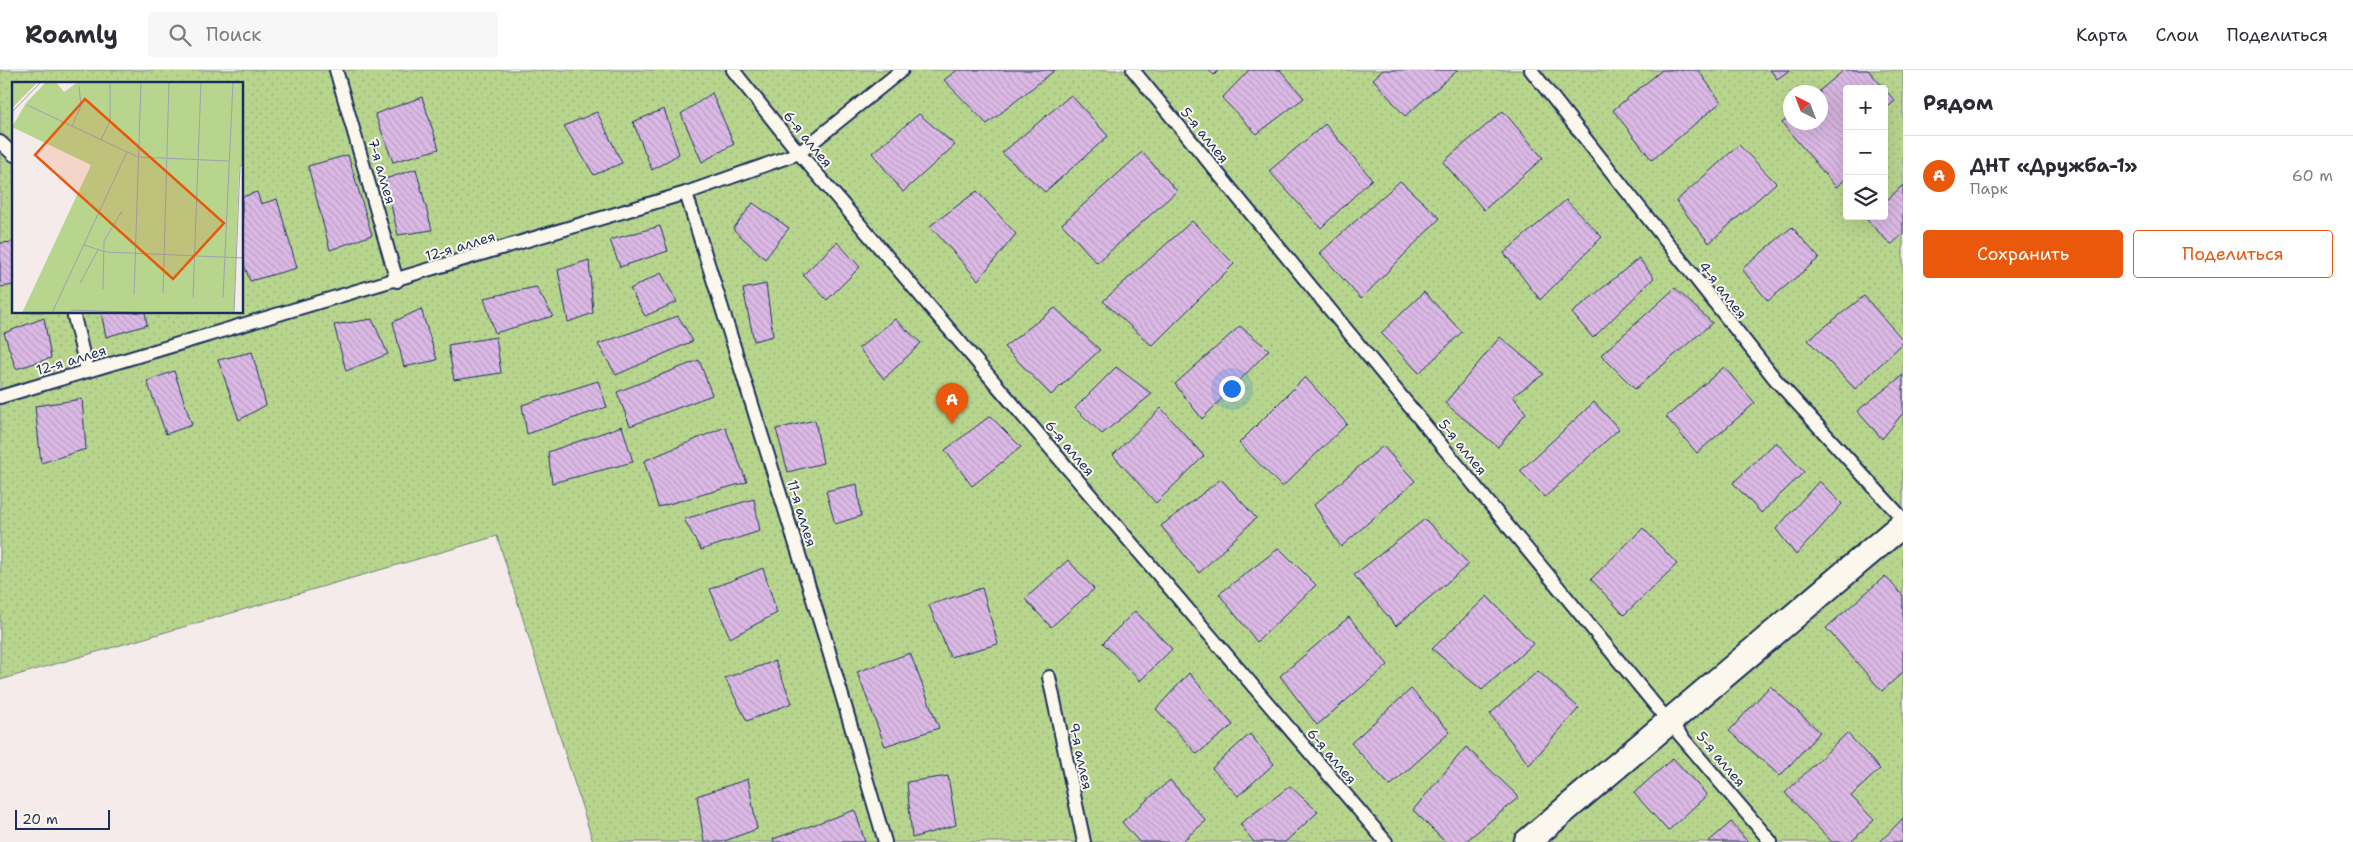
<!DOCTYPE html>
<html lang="ru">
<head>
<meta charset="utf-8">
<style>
  :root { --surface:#fff; --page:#f7f7f7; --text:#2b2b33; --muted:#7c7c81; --line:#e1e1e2; --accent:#ea580c }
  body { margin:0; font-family:"Shantell Sans",sans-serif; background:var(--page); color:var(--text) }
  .controls { position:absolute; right:15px; top:15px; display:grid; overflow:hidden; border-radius:5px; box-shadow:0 5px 20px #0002 }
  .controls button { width:45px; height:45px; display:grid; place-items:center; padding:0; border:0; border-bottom:1px solid var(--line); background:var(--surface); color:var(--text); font:25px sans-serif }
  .compass { position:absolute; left:1783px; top:15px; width:45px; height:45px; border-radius:50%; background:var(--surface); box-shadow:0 5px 20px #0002; rotate:318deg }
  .scale { position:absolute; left:15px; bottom:12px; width:95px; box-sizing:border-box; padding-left:5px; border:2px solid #1b2f5e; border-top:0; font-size:14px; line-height:18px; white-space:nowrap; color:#1b2f5e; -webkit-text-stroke:4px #fbf7ec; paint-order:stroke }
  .you { position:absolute; left:1231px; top:318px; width:18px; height:18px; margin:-12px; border:4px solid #fff; border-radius:50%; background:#1a73e8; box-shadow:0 0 0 8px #1a73e833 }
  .badge { display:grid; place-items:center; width:32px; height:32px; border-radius:50%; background:var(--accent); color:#fff; font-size:16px; font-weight:700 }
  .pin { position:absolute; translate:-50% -41px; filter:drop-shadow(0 1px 2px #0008) }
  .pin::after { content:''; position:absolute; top:26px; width:18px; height:15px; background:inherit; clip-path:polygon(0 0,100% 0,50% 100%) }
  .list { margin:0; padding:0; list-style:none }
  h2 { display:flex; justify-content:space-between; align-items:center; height:65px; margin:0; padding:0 20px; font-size:21px }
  h2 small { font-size:16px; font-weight:400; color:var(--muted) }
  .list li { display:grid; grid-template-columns:32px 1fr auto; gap:15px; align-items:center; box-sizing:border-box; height:80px; padding:0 20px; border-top:1px solid var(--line) }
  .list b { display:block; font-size:19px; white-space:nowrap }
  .list p { margin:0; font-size:16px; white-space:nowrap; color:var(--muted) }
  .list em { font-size:16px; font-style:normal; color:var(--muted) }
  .actions { display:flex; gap:10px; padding:15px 20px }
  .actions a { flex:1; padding:11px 0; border:1px solid var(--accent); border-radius:5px; text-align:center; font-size:18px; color:var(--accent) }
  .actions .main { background:var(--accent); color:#fff }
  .icon { flex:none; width:28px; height:28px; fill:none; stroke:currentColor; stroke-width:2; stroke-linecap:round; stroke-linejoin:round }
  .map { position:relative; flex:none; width:1903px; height:772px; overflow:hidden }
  header { display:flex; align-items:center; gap:30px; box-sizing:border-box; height:70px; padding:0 25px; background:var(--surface); border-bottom:1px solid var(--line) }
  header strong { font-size:24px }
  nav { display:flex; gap:28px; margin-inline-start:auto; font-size:18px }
  .search { width:350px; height:45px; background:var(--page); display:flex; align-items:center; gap:12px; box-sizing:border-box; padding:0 18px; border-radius:5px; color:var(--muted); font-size:19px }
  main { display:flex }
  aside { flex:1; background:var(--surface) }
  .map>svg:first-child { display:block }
  .grass { fill:url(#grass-dots); stroke:#6a8276; fill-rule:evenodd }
  .building { fill:url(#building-back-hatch); stroke:#1b2f5e }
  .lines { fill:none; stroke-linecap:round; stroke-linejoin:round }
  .service-casing { stroke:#1b2f5e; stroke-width:16 }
  .minor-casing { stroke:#1b2f5e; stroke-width:29 }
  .service { stroke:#fbf7ec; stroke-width:12 }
  .minor { stroke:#fbf7ec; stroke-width:25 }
  .labels { text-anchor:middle; stroke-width:4; stroke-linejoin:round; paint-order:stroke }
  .street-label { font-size:14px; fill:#1b2f5e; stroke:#fbf7ec }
  .inset-road { fill:none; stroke:#9ea0b2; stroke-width:1 }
  .view { fill:#e8590c; fill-opacity:0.15; stroke:#e8590c; stroke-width:2.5 }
  .inset-edge { fill:none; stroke:#1b2f5e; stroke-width:2.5 }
</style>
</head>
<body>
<header>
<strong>Roamly</strong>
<div class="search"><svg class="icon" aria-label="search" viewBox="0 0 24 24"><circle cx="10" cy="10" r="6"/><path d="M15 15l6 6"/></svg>Поиск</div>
<nav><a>Карта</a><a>Слои</a><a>Поделиться</a></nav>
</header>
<main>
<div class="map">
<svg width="1903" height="772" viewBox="0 0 1903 772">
  <defs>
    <pattern id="grass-dots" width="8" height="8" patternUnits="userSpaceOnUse" patternTransform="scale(1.25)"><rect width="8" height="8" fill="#b8d58e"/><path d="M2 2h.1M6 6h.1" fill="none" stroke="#9eb77d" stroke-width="1.8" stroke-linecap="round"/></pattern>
    <pattern id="building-back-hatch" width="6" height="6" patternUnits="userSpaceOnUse" patternTransform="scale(1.25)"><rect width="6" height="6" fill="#dbb9e4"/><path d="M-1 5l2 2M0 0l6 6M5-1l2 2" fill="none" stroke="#bb9fc6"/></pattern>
  </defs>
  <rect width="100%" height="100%" fill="#f5ebea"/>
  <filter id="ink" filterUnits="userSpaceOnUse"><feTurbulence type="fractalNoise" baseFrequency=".02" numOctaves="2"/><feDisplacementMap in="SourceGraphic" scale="10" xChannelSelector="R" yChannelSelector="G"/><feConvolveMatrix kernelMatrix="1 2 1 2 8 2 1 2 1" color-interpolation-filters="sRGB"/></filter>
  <g filter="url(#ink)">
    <path class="grass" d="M0 0H1903V772H593L497 466 0 610ZM14 14H242V242H14ZM1847 19H1884V146H1847ZM1790 22H1820V52H1790Z"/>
    <g class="building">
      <path d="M957 0H1055L987 54 944 10Z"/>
      <path d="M1209 0H1219L1214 5Z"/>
      <path d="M1249 0H1280L1304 28 1257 64 1222 28Z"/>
      <path d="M1383 0H1458L1405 46 1373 9Z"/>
      <path d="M1662 0H1698L1721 32 1652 90 1613 40Z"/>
      <path d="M1770 0H1790L1777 9Z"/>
      <path d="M1844 0H1868L1895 31 1884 40V19H1847V108L1836 117 1782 53 1790 46V52H1820V22H1818Z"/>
      <path d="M712 23 734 74 702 92 681 44Z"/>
      <path d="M1071 25 1108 66 1045 122 1002 83Z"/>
      <path d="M422 27 439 79 393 92 375 44Z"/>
      <path d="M664 39 679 84 652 100 633 52Z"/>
      <path d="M1503 41 1543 88 1484 140 1443 92Z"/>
      <path d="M597 42 622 93 594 105 564 56Z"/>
      <path d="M919 44 955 75 903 122 872 83Z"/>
      <path d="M1325 54 1372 109 1321 158 1269 101Z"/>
      <path d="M1739 75 1776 113 1709 173 1676 131Z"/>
      <path d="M1142 82 1177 121 1097 193 1062 154Z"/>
      <path d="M348 85 372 165 330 180 308 96Z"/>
      <path d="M416 99 432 160 398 165 385 109Z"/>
      <path d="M1400 111 1440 148 1361 229 1320 183Z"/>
      <path d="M1903 115V164L1891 175 1867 150 1870 146H1884V133Z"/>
      <path d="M977 121 1016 164 978 210 930 156Z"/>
      <path d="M257 122 261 134 277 129 297 198 250 211 242 189V127Z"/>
      <path d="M1566 130 1602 167 1540 230 1504 183Z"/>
      <path d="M753 133 789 158 765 189 733 159Z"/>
      <path d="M1192 151 1234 194 1152 276 1103 231Z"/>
      <path d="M660 156 668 181 620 197 610 170Z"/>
      <path d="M1792 157 1819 188 1768 231 1742 199Z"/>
      <path d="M14 172V215L0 217V173Z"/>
      <path d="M837 172 860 197 827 230 803 205Z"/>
      <path d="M1639 188 1654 208 1593 268 1572 243Z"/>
      <path d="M589 190 593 243 568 252 558 200Z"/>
      <path d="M661 203 677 232 645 246 630 219Z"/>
      <path d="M766 214 773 266 754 271 743 219Z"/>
      <path d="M536 217 553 246 495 263 484 228Z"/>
      <path d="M1675 218 1712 253 1635 319 1601 285Z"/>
      <path d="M1424 222 1462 262 1419 303 1381 263Z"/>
      <path d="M1864 226 1903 270V273L1855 319 1808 270Z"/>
      <path d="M1055 238 1100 280 1051 325 1004 277Z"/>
      <path d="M421 239 437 290 404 297 393 252Z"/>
      <path d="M101 242H145L147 255 106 267Z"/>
      <path d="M678 246 693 271 616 305 598 274Z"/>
      <path d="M44 248 51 288 16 299 4 263Z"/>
      <path d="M372 249 388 284 346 301 334 255Z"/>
      <path d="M895 249 921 273 884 309 859 278Z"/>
      <path d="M1240 256 1269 280 1202 349 1175 314Z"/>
      <path d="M496 267 501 303 454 310 448 275Z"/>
      <path d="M1500 267 1544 304 1513 326 1526 343 1498 377 1445 333Z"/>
      <path d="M252 282 266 335 239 350 218 290Z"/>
      <path d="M699 290 712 325 630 356 617 322Z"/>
      <path d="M1116 297 1152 324 1102 364 1075 338Z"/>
      <path d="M1724 297 1755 333 1697 383 1666 347Z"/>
      <path d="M174 301 192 355 166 364 147 311Z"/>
      <path d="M1903 305V343L1882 369 1857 341Z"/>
      <path d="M1305 307 1347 354 1282 417 1239 373Z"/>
      <path d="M598 311 607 337 527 364 522 335Z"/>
      <path d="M82 329 86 379 41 393 35 336Z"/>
      <path d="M1594 332 1619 359 1545 427 1520 401Z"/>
      <path d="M1161 338 1204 386 1156 433 1113 385Z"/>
      <path d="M990 346 1021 377 972 416 945 380Z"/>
      <path d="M815 350 823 393 788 402 776 359Z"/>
      <path d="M622 356 633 392 552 413 548 382Z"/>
      <path d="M725 357 747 412 658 437 644 391Z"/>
      <path d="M1776 372 1804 402 1761 443 1733 413Z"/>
      <path d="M1383 376 1415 411 1341 477 1314 435Z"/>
      <path d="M1221 409 1256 448 1199 503 1161 456Z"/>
      <path d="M1819 411 1842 434 1796 485 1776 459Z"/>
      <path d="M857 414 861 446 835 454 826 421Z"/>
      <path d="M754 429 760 461 701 480 684 449Z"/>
      <path d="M1425 449 1469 494 1396 556 1354 505Z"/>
      <path d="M1643 458 1677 494 1624 545 1591 509Z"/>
      <path d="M1279 478 1316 515 1257 572 1219 524Z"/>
      <path d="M1068 490 1094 519 1051 557 1025 529Z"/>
      <path d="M763 498 777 543 730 568 710 519Z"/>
      <path d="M1885 506 1903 526V602L1882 621 1826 558Z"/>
      <path d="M982 518 998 574 950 587 929 535Z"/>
      <path d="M1487 526 1533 574 1482 620 1432 579Z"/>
      <path d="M1135 541 1172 579 1140 611 1103 573Z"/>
      <path d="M1349 547 1388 595 1317 655 1280 606Z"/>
      <path d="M910 583 939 658 885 676 857 602Z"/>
      <path d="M775 591 792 633 747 651 725 608Z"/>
      <path d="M1538 601 1579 638 1529 695 1490 644Z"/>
      <path d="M1189 603 1233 655 1197 684 1156 639Z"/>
      <path d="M1770 616 1820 662 1780 706 1729 661Z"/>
      <path d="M1411 619 1450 662 1390 716 1351 673Z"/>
      <path d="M1847 663 1880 699 1851 726 1874 750 1851 772H1832L1785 723Z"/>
      <path d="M1250 664 1274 694 1238 726 1212 698Z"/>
      <path d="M1466 677 1519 727 1465 772H1445L1413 740Z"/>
      <path d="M1673 688 1707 725 1668 761 1634 723Z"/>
      <path d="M948 706 956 755 912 768 907 712Z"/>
      <path d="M748 709 757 759 722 772H704L697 726Z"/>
      <path d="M1170 710 1206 751 1181 772H1139L1122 752Z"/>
      <path d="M1290 716 1318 742 1285 772H1254L1240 754Z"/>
      <path d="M855 740 865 772H774L773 769Z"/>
      <path d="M1903 748V772H1880Z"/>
      <path d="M1731 752 1748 772H1708Z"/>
    </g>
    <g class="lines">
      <defs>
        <g id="service">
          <path d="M336 0 397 211"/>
          <path d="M733 0 799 83 1386 772"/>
          <path d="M1133 0 1669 652 1771 772"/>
          <path d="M1531 0 1775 309 1903 449"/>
          <path d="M0 72 14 85"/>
          <path d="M686 123 825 568 885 772"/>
          <path d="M73 242 87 301"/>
          <path d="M0 327 686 123 799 83 902 0"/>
          <path d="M1049 607 1084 772"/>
        </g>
        <path id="minor" d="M1527 772 1903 454"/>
      </defs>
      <use href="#service" class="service-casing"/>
      <use href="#minor" class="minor-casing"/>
      <use href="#service" class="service"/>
      <use href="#minor" class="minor"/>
    </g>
  </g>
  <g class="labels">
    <g class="street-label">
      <text transform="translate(1205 65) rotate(51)" y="5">5-я аллея</text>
      <text transform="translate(808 69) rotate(51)" y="5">6-я аллея</text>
      <text transform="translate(382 101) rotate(74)" y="5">7-я аллея</text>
      <text transform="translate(460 176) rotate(-17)" y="5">12-я аллея</text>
      <text transform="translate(1723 220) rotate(52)" y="5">4-я аллея</text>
      <text transform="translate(71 290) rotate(-17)" y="5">12-я аллея</text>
      <text transform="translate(1463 377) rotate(51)" y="5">5-я аллея</text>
      <text transform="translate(1070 378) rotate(50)" y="5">6-я аллея</text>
      <text transform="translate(802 443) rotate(73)" y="5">11-я аллея</text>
      <text transform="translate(1081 686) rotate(78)" y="5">9-я аллея</text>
      <text transform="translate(1332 686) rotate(50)" y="5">6-я аллея</text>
      <text transform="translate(1721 689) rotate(50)" y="5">5-я аллея</text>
    </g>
  </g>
  <g transform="translate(12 12)">
    <rect width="231" height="231" fill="#f5ebea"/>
    <path d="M0 0H26L0 26ZM34 0H44L52 10 66 0H231L232 80 227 86 222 231H10L79 83 0 45 14 21Z" fill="#b8d58e"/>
    <path class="inset-road" d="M15 23 126 75 217 79M0 30 29 0M60 44 69 24 67 4M89 58 98 39V0M72 163 94 170 232 176M68 201 86 168M91 207 92 159 110 129M151 211 157 0M122 213 129 0M181 215 189 0M211 215 221 0M59 228 142 231M40 231 115 70M222 231 228 84 232 82"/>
    <path class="view" d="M73 17 212 141 161 197 23 73Z"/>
    <rect width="231" height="231" class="inset-edge"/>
  </g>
</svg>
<div class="controls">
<button>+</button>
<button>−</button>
<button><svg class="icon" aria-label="layers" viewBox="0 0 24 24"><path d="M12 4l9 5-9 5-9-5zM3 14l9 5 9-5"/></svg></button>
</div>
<svg class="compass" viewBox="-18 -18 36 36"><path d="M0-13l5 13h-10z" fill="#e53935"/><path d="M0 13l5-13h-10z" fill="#7c7c81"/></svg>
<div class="scale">20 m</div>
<div class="you"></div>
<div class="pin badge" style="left:952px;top:354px">A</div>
</div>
<aside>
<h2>Рядом<small></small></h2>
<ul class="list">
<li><span class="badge">A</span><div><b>ДНТ «Дружба-1»</b><p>Парк</p></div><em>60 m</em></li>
</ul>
<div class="actions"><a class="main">Сохранить</a><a>Поделиться</a></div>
</aside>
</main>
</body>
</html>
